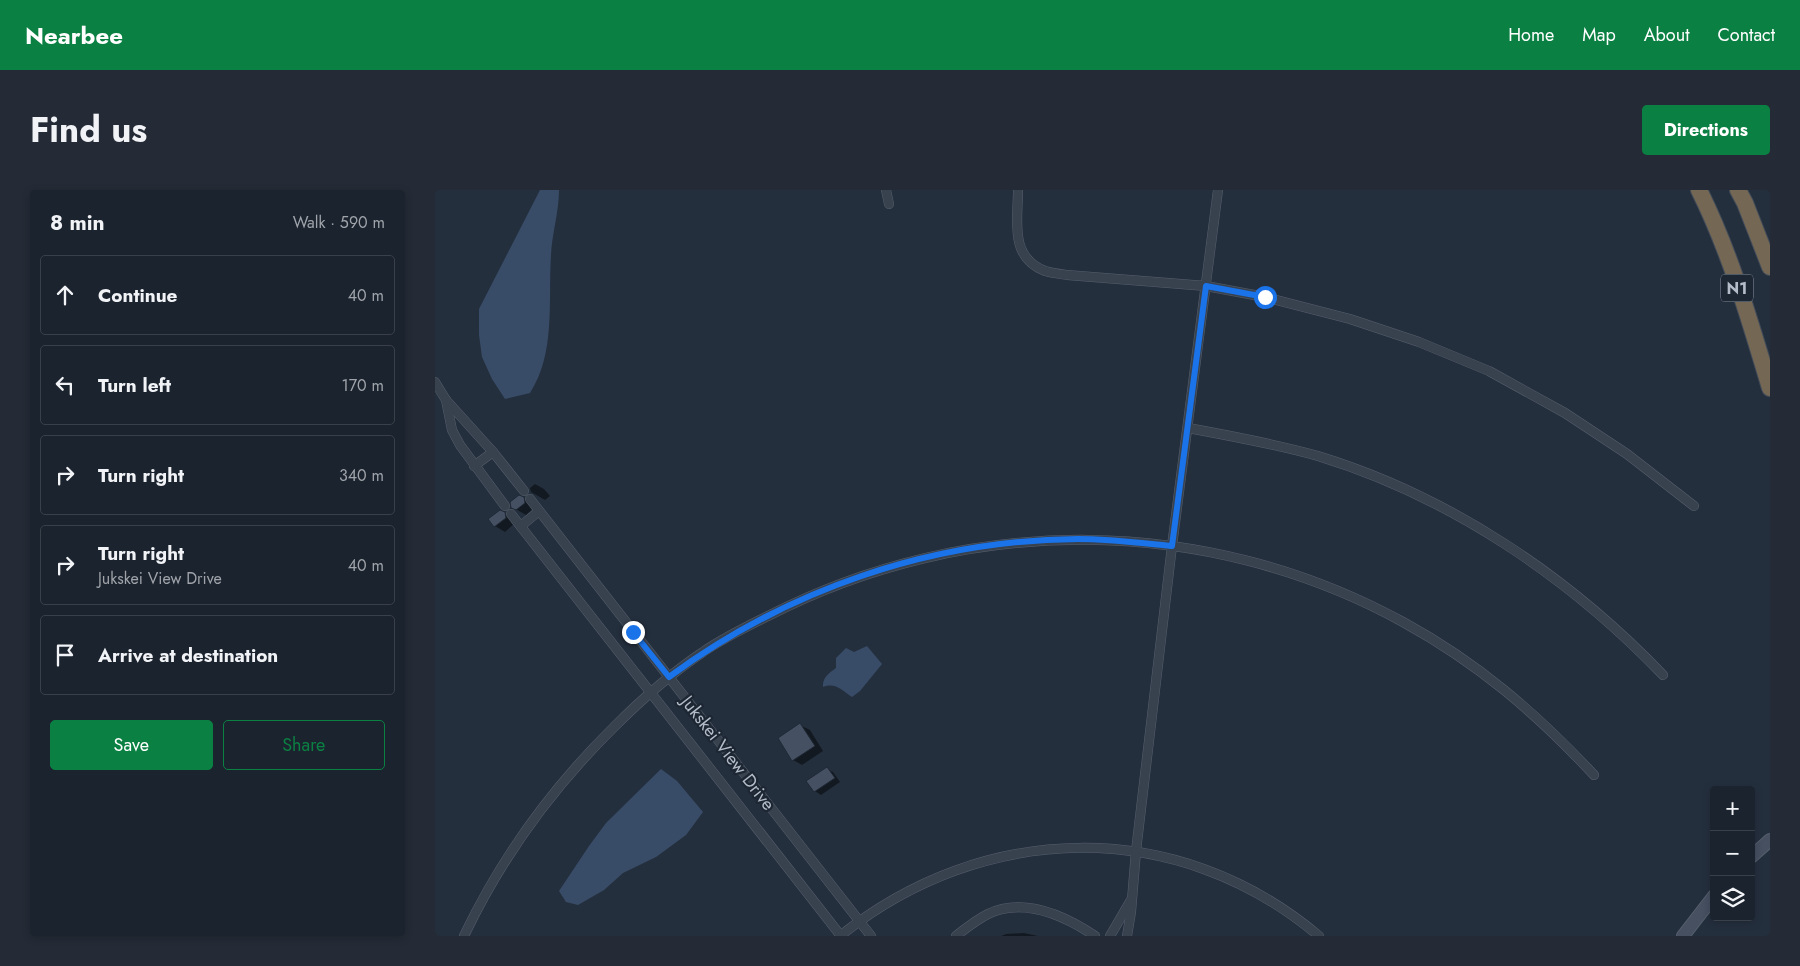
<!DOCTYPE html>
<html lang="en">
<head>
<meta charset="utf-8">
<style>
  :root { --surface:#1b232e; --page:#242b36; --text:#f1f3f6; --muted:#a0a4aa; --line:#39404a; --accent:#0b8043 }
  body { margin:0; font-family:Jost,sans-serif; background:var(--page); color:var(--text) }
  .controls { position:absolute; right:15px; bottom:15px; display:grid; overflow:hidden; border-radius:5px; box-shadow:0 2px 8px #0003 }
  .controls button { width:45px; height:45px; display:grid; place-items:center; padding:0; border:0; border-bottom:1px solid var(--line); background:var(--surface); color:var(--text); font:25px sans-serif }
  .stop { position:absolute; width:15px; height:15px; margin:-11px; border:4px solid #1a73e8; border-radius:50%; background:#fff }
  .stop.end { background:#1a73e8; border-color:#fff; box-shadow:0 1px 5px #0008 }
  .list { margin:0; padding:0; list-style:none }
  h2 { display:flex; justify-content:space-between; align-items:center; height:65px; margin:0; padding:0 20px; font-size:21px }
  h2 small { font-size:16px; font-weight:400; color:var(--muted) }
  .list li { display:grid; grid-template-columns:32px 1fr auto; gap:15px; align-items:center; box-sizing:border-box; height:80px; margin:0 10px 10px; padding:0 10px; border:1px solid var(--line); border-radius:5px }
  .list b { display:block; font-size:19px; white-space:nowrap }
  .list p { margin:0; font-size:16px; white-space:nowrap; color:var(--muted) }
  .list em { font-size:16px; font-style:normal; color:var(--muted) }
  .actions { display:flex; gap:10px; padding:15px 20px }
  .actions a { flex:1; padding:11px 0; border:1px solid var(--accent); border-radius:5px; text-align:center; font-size:18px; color:var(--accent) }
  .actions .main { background:var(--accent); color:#fff }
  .icon { flex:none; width:28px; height:28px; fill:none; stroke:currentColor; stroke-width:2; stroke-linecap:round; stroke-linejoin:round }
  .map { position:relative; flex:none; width:1335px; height:746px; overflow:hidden; border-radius:5px }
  header { display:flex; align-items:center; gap:30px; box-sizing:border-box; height:70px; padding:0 25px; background:var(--accent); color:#fff }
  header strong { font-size:24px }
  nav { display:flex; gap:28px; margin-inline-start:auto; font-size:18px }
  .intro { display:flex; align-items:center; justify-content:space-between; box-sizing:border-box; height:120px; padding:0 30px }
  h1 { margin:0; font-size:35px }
  .button { padding:12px 22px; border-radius:5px; background:var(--accent); color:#fff; font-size:18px; font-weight:700 }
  main { display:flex; gap:30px; padding:0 30px }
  aside { flex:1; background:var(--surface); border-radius:5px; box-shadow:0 2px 8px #0003 }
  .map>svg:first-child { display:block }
  .water { fill:#394c67 }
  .shadow { fill:#0007 }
  .building { fill:#455162; stroke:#1f2835 }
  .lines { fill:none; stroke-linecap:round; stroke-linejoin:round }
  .street-casing { stroke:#565f6c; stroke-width:10 }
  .secondary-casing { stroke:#565f6c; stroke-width:14 }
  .highway-casing { stroke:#434c59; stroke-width:18 }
  .street { stroke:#38414e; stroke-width:9 }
  .secondary { stroke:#465061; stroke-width:12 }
  .highway { stroke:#746855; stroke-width:16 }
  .route { stroke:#1a73e8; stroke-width:6 }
  .labels { text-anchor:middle; stroke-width:4.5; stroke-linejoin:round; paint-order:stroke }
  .shield { fill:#1d2633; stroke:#878f9c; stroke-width:1 }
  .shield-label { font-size:16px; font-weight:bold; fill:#b4bcc9 }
  .street-label { font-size:18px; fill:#b4bcc9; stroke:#1d2633 }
</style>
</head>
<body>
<header>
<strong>Nearbee</strong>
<nav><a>Home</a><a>Map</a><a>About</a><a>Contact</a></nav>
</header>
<div class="intro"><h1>Find us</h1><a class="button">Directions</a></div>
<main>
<aside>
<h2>8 min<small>Walk · 590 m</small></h2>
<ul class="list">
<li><svg class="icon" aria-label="ahead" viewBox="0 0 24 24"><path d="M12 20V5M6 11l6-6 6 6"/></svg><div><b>Continue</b></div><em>40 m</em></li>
<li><svg class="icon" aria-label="left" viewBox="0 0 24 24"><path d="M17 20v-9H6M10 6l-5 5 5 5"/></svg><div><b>Turn left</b></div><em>170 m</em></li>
<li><svg class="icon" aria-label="right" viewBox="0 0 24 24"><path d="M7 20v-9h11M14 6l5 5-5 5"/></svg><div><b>Turn right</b></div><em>340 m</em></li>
<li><svg class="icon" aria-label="right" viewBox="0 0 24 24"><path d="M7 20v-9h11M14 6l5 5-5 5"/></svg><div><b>Turn right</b><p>Jukskei View Drive</p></div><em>40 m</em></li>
<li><svg class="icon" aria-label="arrive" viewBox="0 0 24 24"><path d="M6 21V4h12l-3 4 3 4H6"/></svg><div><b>Arrive at destination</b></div></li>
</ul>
<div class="actions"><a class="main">Save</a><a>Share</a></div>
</aside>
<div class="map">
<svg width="1335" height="746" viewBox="0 0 1335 746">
  <rect width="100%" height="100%" fill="#242f3e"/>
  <g class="water">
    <path d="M105 0H124C124 22 117 43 116 65 113 111 121 163 95 203L70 209 57 189 47 167 44 145V119Z"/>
    <path d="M432 456 447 474 425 501 417 507C407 500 400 492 388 497 387 488 394 483 401 478V468L411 458 419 462Z"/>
    <path d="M226 579 242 591 268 622 251 645 221 667 188 683 169 700 143 715 131 712 124 701 154 656 171 633Z"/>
  </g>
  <g class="shadow">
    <path d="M100 294 109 299 115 306 110 310 96 302 95 298Z"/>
    <path d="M88 308 98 314 99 318 91 325 77 317Z"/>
    <path d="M69 323 79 329 80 333 70 342 60 336 55 329Z"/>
    <path d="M365 535 375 540 388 561 367 575 358 570Z"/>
    <path d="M392 579 398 582 405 592 386 605 380 601Z"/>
    <path d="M589 743 603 746H566L571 744Z"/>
  </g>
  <g class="building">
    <path d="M84 305 89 307 90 313 81 320 76 318 75 312Z"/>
    <path d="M65 320 70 322 71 328 59 337 53 329Z"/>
    <path d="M365 533 380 556 357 571 343 548Z"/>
    <path d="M392 577 400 588 379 602 371 591Z"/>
  </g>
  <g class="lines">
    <defs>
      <g id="street">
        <path d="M451 0 454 14"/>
        <path d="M583 0C583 31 574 67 610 81 617 83 625 84 632 85L771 96 830 107 915 129 984 152 1054 181 1130 223 1192 264 1259 316"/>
        <path d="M0 192 11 210 58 262 89 301"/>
        <path d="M11 210 17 240 25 255 70 316"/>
        <path d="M753 238C797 246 840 254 883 266 1014 306 1133 386 1228 485"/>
        <path d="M39 276 58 262"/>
        <path d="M95 309 436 746"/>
        <path d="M76 324 406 746"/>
        <path d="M86 336 104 321"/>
        <path d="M29 746C67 666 116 599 179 537 207 509 235 484 268 462 288 448 311 437 333 426 533 323 771 324 968 432 1043 473 1101 523 1159 585"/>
        <path d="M405 746C548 631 742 626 884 746"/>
        <path d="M521 746C531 738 541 730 553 724 589 707 630 726 660 746"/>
        <path d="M675 746 696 710"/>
        <path d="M692 746 696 722 701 661 737 356 783 0"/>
      </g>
      <g id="secondary">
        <path d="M1316 667 1335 650"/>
        <path d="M1248 746 1279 706"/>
      </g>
      <g id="highway">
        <path d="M1264 0C1295 62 1315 131 1335 198"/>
        <path d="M1303 0 1310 13 1335 77"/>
      </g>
    </defs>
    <use href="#street" class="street-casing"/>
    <use href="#secondary" class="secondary-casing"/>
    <use href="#highway" class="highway-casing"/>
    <use href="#street" class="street"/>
    <use href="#secondary" class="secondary"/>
    <use href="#highway" class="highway"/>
  </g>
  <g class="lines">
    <path class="route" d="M198 442 234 487C352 400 495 350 643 349 674 349 706 353 737 356L771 96 830 107"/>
  </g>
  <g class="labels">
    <rect class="shield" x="1286" y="84.5" width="32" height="27" rx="4"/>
    <g class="shield-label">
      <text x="1302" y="104">N1</text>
    </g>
    <g class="street-label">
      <text transform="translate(293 563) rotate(52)" y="6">Jukskei View Drive</text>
    </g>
  </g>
</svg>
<div class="controls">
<button>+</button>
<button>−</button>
<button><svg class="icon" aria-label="layers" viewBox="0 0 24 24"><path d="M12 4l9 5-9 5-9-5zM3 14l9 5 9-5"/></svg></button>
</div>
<div class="stop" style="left:830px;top:107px"></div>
<div class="stop end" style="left:198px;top:442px"></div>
</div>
</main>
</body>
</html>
